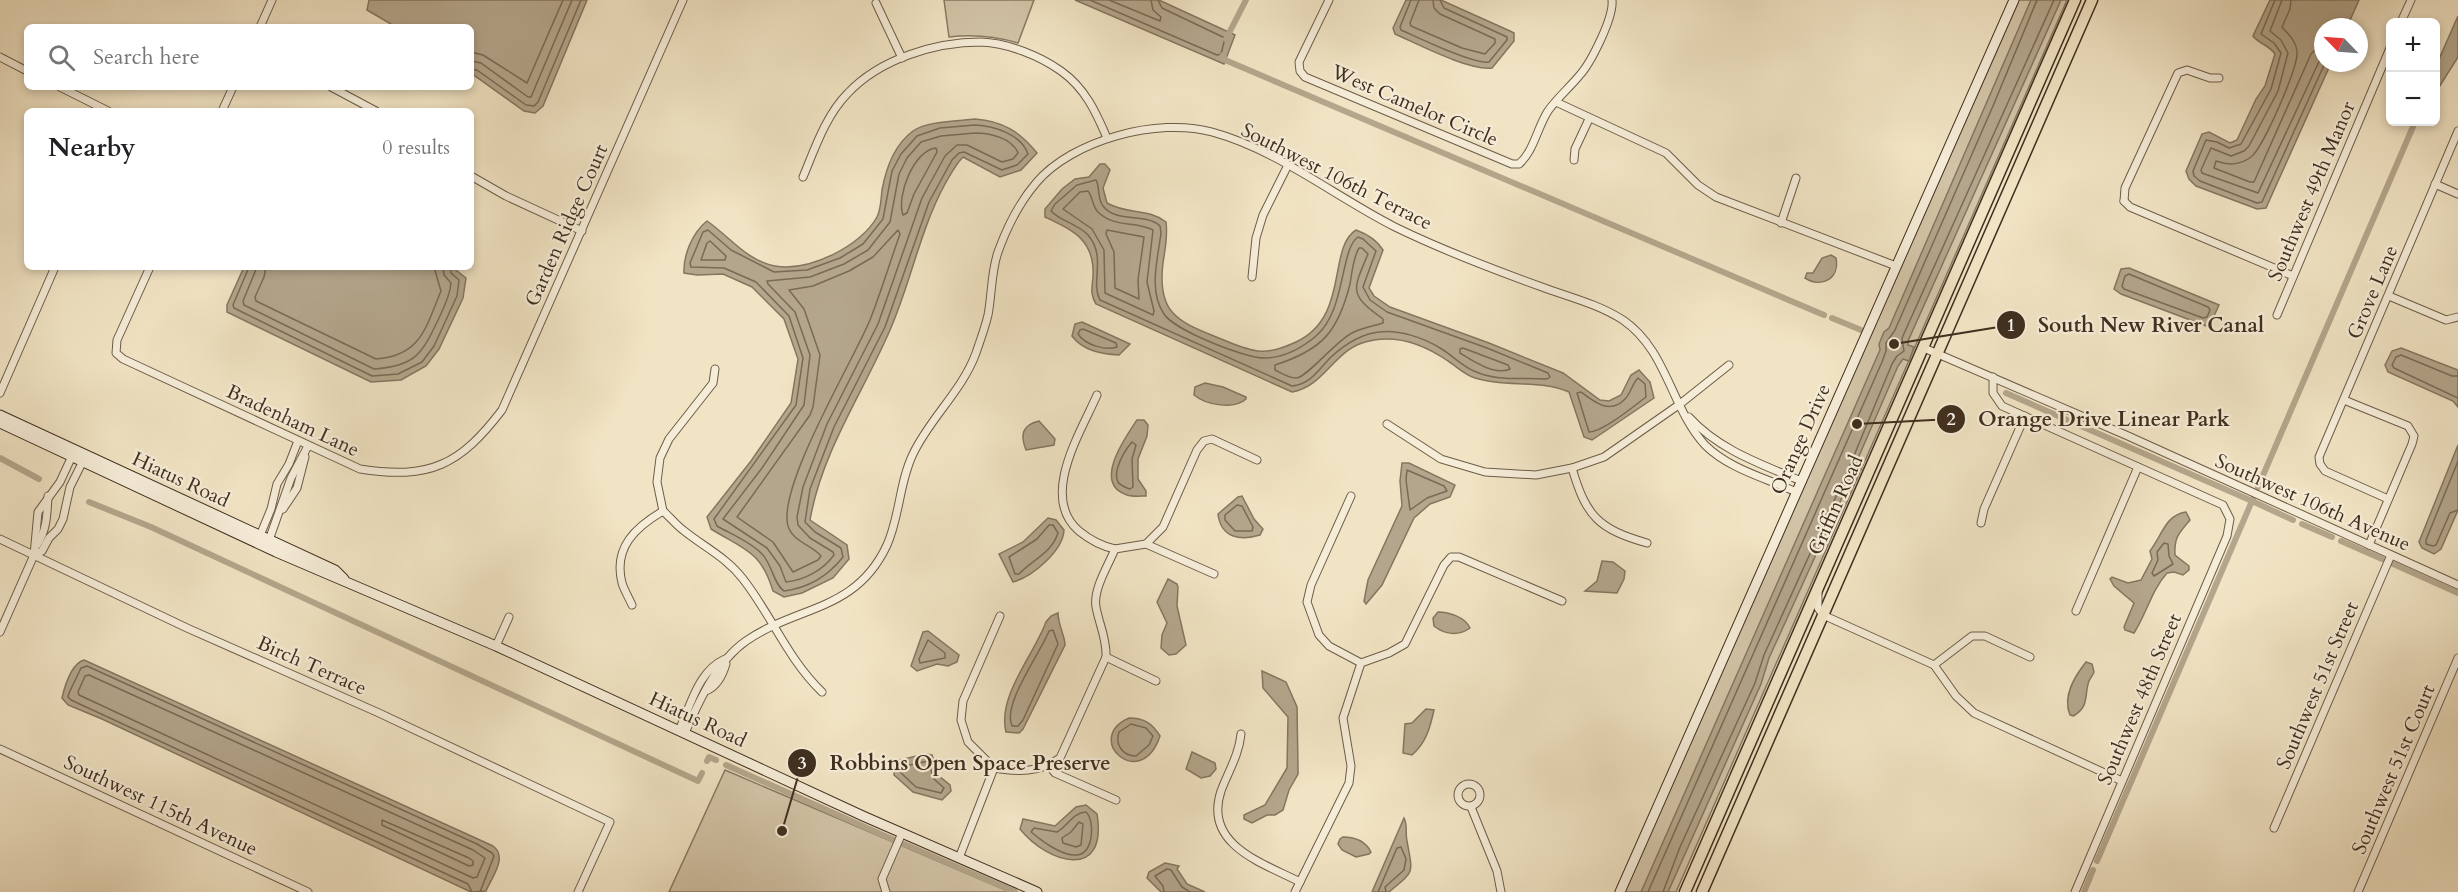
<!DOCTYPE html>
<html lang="en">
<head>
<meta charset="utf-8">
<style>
  :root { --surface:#fff; --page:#f6f6f6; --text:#202124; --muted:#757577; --line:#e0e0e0 }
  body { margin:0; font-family:Cardo,serif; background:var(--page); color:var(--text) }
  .controls { position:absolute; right:18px; top:18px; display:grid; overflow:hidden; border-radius:9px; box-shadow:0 3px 9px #0003 }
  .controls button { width:54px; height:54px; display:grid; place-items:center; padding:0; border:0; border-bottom:2px solid var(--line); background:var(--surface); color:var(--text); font:30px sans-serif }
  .compass { position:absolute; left:2314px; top:18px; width:54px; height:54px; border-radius:50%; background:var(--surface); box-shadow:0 3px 9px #0003; rotate:295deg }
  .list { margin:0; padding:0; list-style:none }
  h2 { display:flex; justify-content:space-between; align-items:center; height:78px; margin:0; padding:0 24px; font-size:26px }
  h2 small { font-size:20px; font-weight:400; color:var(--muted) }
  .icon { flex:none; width:33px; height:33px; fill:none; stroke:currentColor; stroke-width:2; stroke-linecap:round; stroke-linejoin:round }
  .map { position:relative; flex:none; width:2458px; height:892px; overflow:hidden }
  .search { position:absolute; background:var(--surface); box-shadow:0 3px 9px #0003; left:24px; top:24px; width:450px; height:66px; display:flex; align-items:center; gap:15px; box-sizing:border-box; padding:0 21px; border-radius:9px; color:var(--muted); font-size:22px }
  .panel { position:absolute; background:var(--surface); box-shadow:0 3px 9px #0003; left:24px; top:108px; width:450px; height:162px; border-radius:9px }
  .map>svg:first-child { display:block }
  .green { fill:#d3c5a8; stroke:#897a63; stroke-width:1.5 }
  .water { fill:#b4a68c; stroke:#857660; stroke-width:1.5 }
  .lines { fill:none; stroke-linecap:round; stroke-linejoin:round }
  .shore { stroke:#7a6a55; stroke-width:1.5 }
  .canal { stroke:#b4a68c; stroke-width:6 }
  .street-casing { stroke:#6c5c48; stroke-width:9 }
  .secondary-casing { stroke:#3f2e1e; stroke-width:11 }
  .primary-casing { stroke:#3f2e1e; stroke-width:13 }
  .street { stroke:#f6edd9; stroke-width:7 }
  .secondary { stroke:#f6edd9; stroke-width:9 }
  .primary { stroke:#f1e4c4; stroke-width:10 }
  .labels { text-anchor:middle; stroke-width:4.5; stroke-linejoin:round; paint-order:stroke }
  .street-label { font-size:20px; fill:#3f2e1e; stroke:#f6edd9 }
  .leader { fill:none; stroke:#3f2e1e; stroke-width:2 }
  .callout-dot { fill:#3f2e1e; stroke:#f6edd9; stroke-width:2 }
  .mark-label { font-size:18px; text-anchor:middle; font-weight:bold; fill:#fff }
  .callout-label { font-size:21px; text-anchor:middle; font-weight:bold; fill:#3f2e1e; stroke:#f6edd9; stroke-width:4.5; stroke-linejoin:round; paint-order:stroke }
</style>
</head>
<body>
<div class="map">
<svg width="2458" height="892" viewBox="0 0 2458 892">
  <rect width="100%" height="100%" fill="#f1e4c4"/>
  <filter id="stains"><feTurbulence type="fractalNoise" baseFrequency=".00333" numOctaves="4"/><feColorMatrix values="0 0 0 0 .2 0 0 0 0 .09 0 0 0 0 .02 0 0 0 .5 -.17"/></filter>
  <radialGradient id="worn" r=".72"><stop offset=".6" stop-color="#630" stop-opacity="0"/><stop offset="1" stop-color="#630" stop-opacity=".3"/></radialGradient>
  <g class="green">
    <path d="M944 0H1034L1018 43C994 36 974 34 949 37Z"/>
    <path d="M2017 0H2067L1676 892H1624Z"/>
    <path d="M725 770 1010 892H669Z"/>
  </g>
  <g class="water">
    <path d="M369 0H587L543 106 535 113 524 111 471 73V27H396L367 10Z"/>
    <path d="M1075 0H1159L1235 35 1224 64Z"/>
    <path d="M1406 0H1441L1510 31 1514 33V41L1492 68C1469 71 1418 44 1395 34L1393 28Z"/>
    <path d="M2031 0H2061L1908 341V345L1914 347 1909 361 1903 359 1898 366 1856 463 1854 471 1769 658 1761 684 1668 892H1641L1876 359 1880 350 1879 344 1884 332 1889 328Z"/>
    <path d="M2270 0H2359L2347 27H2323V63H2331L2270 199 2266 208 2257 209 2196 186 2189 179 2186 171 2202 134 2209 132 2230 143 2237 140 2256 99 2265 86 2275 54C2269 45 2259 44 2253 36Z"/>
    <path d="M2458 16V57L2436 92V66Z"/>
    <path d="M975 119C1003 121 1020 132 1037 153L1021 170 1000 177 963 157C955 165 951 174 945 184 920 230 911 282 890 330 863 393 822 451 810 520L847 545 849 559 833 578 802 593 784 597 773 591C761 551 745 550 711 529L707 517 751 461 791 403 798 359 784 319 752 287 723 274 697 275 684 273C683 255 693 232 707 221 729 236 747 261 775 266 809 272 861 246 877 217 881 210 881 198 882 190 886 168 894 145 913 131 927 121 958 121 975 119Z"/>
    <path d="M1100 164H1105L1110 170 1103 188 1107 203C1128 215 1148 208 1166 222 1168 236 1165 249 1163 263 1156 318 1183 323 1226 341 1255 353 1266 356 1296 342 1350 317 1327 248 1356 230 1367 234 1377 240 1383 250L1369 288 1374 296 1390 307 1489 343 1563 373 1600 400 1609 401 1621 395 1631 375 1639 370 1650 382 1654 398 1592 440 1584 437 1569 392C1539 379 1506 388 1475 378 1465 375 1456 366 1448 361 1422 343 1392 333 1362 343 1333 353 1323 387 1292 392L1096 304C1090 294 1092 288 1093 277 1095 240 1074 231 1045 217V209L1062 189 1075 179 1089 177Z"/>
    <path d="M1831 255 1836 258C1840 278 1822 289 1805 278L1807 273H1813L1822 258Z"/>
    <path d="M244 267H452L466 278 463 298 439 349 426 366 401 380 371 382 227 312V305Z"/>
    <path d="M2129 268 2219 305 2209 327 2121 294 2114 289 2121 269Z"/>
    <path d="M1082 322 1130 344 1119 355C1102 354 1083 351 1072 336L1075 324Z"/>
    <path d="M2401 348 2458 370V407L2453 401 2388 372 2385 365 2392 351Z"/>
    <path d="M1205 383 1223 387 1246 397V399C1234 410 1206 405 1194 395L1195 387Z"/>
    <path d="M1137 420H1144L1148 425 1147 436 1138 459V479L1146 491V496C1140 496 1133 497 1127 495 1092 484 1125 438 1137 420Z"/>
    <path d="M1039 421 1055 439 1054 445 1026 450C1020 435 1022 425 1039 421Z"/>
    <path d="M2458 445V510L2441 549 2434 554 2422 548 2419 542Z"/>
    <path d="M1402 463H1409L1455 485 1450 497 1430 504 1414 518 1382 585 1366 604 1364 601 1368 580 1402 506 1400 481Z"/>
    <path d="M1242 496 1254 519 1263 529 1260 535C1240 541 1221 538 1218 514L1238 497Z"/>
    <path d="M2186 512 2190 520C2179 533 2174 537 2175 555L2189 566V570L2183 575 2174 572 2167 573C2151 591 2147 613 2134 633L2125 630 2124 627 2134 603 2114 586 2110 579 2112 577 2128 583 2141 580 2152 559 2150 551C2162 536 2165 515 2186 512Z"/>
    <path d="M1048 518 1056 520 1064 530C1063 551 1032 577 1013 582L999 554 1023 542Z"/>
    <path d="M1602 561 1613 562 1625 571 1624 579 1617 593 1585 591 1597 581Z"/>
    <path d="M1168 579 1177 584 1178 587 1177 606 1186 645 1176 654 1169 655 1161 648 1162 635 1167 623 1157 602Z"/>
    <path d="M1438 612C1449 612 1465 617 1470 628 1459 636 1445 635 1434 626L1433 618Z"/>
    <path d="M1058 613C1058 625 1065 636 1065 645L1023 729 1019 733 1006 732C997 696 1034 655 1046 622L1051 616Z"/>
    <path d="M928 631 959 655 957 662 948 666 937 664 917 671 911 666 923 632Z"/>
    <path d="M84 660 493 846C508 857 492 877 486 891L471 892 102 719 68 705 62 698C65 685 71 664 84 660Z"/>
    <path d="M2086 662 2092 664 2094 672C2093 675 2091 677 2089 681 2084 694 2090 707 2073 716L2070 715C2062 696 2075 676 2086 662Z"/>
    <path d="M1262 671 1286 682 1297 707 1298 767V774L1289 790 1283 810 1275 815H1267L1252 823 1244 819V815L1265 805 1287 768 1288 717 1263 688Z"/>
    <path d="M1426 709 1434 710C1430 728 1426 743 1412 755L1403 753 1405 724 1412 723Z"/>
    <path d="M1129 718C1144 718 1152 723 1160 736 1141 793 1082 739 1129 718Z"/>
    <path d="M1192 752 1215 763 1216 769 1210 776 1201 778 1186 769Z"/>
    <path d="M925 754 932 755 939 776 950 785 951 791 942 800 913 792 894 775 895 761Z"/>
    <path d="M1086 805 1097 814C1108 881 1048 864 1020 829L1023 819 1055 826 1076 807Z"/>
    <path d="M1404 818C1408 825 1405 833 1407 841 1413 875 1415 870 1389 892H1372Z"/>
    <path d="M1343 837C1355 837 1365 840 1371 852L1369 854 1356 857 1342 850 1338 844 1340 839Z"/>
    <path d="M1165 863 1179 866 1177 869 1187 884 1205 892H1161L1147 878 1149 872Z"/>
  </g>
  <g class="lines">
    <g class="shore">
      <path d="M1090 0 1217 55 1221 54 1225 38 1162 8 1158 0"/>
      <path d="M1109 0 1160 21 1161 17 1153 10 1151 0"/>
      <path d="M1411 0 1400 27 1401 30C1417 37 1474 65 1489 62L1507 40V37L1444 8 1440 0"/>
      <path d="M1419 0 1410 23 1411 26 1462 48 1485 54 1495 43V39L1440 14 1434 8 1433 0"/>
      <path d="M2275 0 2261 34 2274 43 2281 53 2271 89 2241 144 2229 148 2217 142 2206 140 2193 171 2194 176 2200 181 2257 203 2262 202 2325 63"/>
      <path d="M2282 0 2270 31 2281 40 2288 53 2278 91 2249 146 2244 151 2231 156 2211 148 2201 170 2202 173 2258 193 2323 53"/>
      <path d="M2291 0 2290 9 2282 27C2288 34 2296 41 2297 51 2299 66 2263 148 2251 157 2239 166 2228 165 2216 161L2214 168 2250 182H2254L2311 54 2323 42"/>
      <path d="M471 52 483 55 527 83 563 0"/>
      <path d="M471 61 481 63 528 97H531L572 0"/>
      <path d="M471 69 477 70 526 105 534 106 538 102 581 0"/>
      <path d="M975 125C994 126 1021 134 1028 154L1017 165 1002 170 964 152 959 153 952 160 929 202 885 327 834 427 810 489 805 522 815 532 841 548 843 557C828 576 808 588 784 591 774 585 772 564 762 554 751 542 731 534 717 526L714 519 796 405 803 358 789 316 756 282 724 268 691 267 690 263 703 232 708 230 731 250 774 272 807 270 840 258 863 244 883 219 892 171 901 154 917 136 940 128Z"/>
      <path d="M975 133C990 133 1012 138 1018 153L1013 159 1002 162 967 145H957L945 156 922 198 878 324 827 424 803 487 797 517 798 525 810 538 833 552 834 555C823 570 805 580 786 582L780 566 767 548 723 519 762 468 804 405 810 355 795 312 768 284 767 281 810 277 844 264 868 250 890 222 899 174 907 158 921 142 941 136Z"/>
      <path d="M936 148 937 152 914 194 907 213 903 215C896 196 914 150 936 148Z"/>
      <path d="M1096 180C1100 186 1097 199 1103 206 1117 224 1145 212 1160 226L1161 233C1158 258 1148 291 1164 314 1174 330 1248 360 1267 358 1285 357 1303 347 1316 336 1346 311 1340 249 1358 237L1363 239 1376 251 1363 287 1370 300 1387 312 1487 348 1548 373 1550 377 1547 379C1523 377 1497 382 1474 371 1462 366 1452 355 1440 348 1424 338 1398 329 1379 332 1361 334 1344 345 1331 357 1319 369 1311 384 1292 386L1100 300C1090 282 1107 257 1088 235 1078 224 1060 221 1051 211L1055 204 1077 185Z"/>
      <path d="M1088 191C1093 197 1092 206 1098 212 1114 228 1136 221 1153 230L1147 282 1154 311 1153 315 1105 293 1104 250 1092 229 1063 209 1080 192Z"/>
      <path d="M898 230 900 234C890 262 881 292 870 320 853 361 777 487 788 526 793 542 812 545 821 556L818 560 793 572 773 542 737 517 810 415 813 407 820 355 804 309 789 290 813 286 849 271 873 257Z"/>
      <path d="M1107 230 1144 237 1138 280 1139 299 1115 288 1114 252 1106 234Z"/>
      <path d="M710 241 726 256 725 260H701L707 243Z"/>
      <path d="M1359 248H1362L1368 254C1353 290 1348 294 1383 319V323C1374 326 1361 328 1352 333 1336 341 1308 376 1297 378 1290 379 1281 373 1275 370V365C1322 350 1338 332 1350 284 1352 273 1353 258 1359 248Z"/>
      <path d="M249 267 233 305 234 308 372 376 398 374 422 362 434 346 457 296 459 280 451 273 450 267"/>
      <path d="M257 267 243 301 244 305 374 369C416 366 422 354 439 318 444 307 450 296 451 283L444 275 443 267"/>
      <path d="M266 267 264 277 255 297 256 301 376 359C421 356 426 327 441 291L434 267"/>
      <path d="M2129 274 2208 307 2210 310 2207 317 2203 318 2124 289 2122 286 2125 276Z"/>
      <path d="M1083 329 1116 343 1117 347C1106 351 1085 345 1078 334L1080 330Z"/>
      <path d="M1463 348 1508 365 1510 369C1495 376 1473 361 1460 353V349Z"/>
      <path d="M2458 376H2452L2401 355 2396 357 2392 365 2394 368 2458 398"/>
      <path d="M1638 378 1645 384 1646 397C1634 406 1603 432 1589 432L1577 393 1581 392C1594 402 1610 415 1625 399 1631 393 1632 384 1638 378Z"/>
      <path d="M1132 442 1136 445 1132 459 1133 487 1130 489C1127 488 1120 485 1118 482 1112 471 1125 450 1132 442Z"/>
      <path d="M2458 461 2426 540V544L2433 546 2436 545 2450 513 2458 510"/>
      <path d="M1407 470 1444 486 1447 491 1427 498 1410 510 1406 480Z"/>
      <path d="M1237 505 1242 506 1253 527 1252 531H1235L1225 520V515Z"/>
      <path d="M1049 525H1053L1058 533C1051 554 1033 559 1019 574H1015L1009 557 1037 539Z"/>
      <path d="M2164 543 2168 544 2169 556 2173 564 2154 576 2152 573 2158 560 2157 552Z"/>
      <path d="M1053 630 1058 644 1023 720 1018 726H1012C1002 704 1040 654 1049 631Z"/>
      <path d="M928 640 945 653V658L920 663 919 659Z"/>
      <path d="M89 675 473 850 485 858 477 877 473 878 79 695 78 692 85 676Z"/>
      <path d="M1131 724 1146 728 1153 736 1149 745 1136 756C1122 756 1115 744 1119 732Z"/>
      <path d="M928 761 934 779 944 788 941 793 916 787 899 771 901 767Z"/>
      <path d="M1086 812C1095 820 1094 854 1077 855 1061 856 1042 841 1031 832L1034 828 1057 832C1069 825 1072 813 1086 812Z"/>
      <path d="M382 820 469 858 473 861V865L469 866 382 825Z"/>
      <path d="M1079 822 1083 824 1081 845 1076 847 1063 843 1062 838 1071 832Z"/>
      <path d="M472 892 468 884 71 700 68 697 69 693 81 668 87 666 477 844 492 853 494 856 480 892"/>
      <path d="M1164 892 1163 886 1155 876 1167 869 1171 870 1182 887 1190 892"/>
      <path d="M1378 892 1397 848 1401 847 1406 859 1404 870 1385 887 1386 892"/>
      <path d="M1648 892 1882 362 1886 351V343L1895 330 1993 106 2037 0"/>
      <path d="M1663 892 1680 847 1755 683 1764 655 1848 470 1892 364 1897 356 1904 351 1902 338 2054 0"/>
    </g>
    <g class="canal">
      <path d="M1226 39 1246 0"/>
      <path d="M1223 55 1225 60 1824 315"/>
      <path d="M1832 318 1861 330"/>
      <path d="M2006 393 2252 501 2097 861"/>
      <path d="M0 458 39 479"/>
      <path d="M2258 487 2415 122"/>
      <path d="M2254 496 2252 501 2293 520"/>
      <path d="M89 502 151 527 698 781 702 773"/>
      <path d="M2302 524 2332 537"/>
      <path d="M2341 541 2382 559"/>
      <path d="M2391 563 2458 593"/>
      <path d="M707 761 709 757 716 760"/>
      <path d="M726 765 894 840"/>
      <path d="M904 844 1015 892"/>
      <path d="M2084 892 2093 870"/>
    </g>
    <defs>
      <g id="street">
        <path d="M1329 0 1299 62 1300 71 1305 77 1512 164H1519C1534 151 1537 128 1548 111 1557 98 1569 88 1579 76 1591 63 1614 17 1612 0"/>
        <path d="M876 3 902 58"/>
        <path d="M2401 22 2411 0"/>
        <path d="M260 27 272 0"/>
        <path d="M0 57 27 71"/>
        <path d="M60 87 108 111"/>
        <path d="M331 87 376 111"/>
        <path d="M1556 102 1666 153 1698 185 1716 197 1896 266"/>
        <path d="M222 111 233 87"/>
        <path d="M1574 160 1575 149 1589 119"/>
        <path d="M471 176 506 196 582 231"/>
        <path d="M803 177C815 148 826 115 848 93 880 59 935 42 981 42 1008 43 1040 56 1061 71 1085 88 1096 112 1107 138"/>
        <path d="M2435 184 2458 194"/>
        <path d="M2124 201 2130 207 2293 276"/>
        <path d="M2124 201 2125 188 2178 73 2187 70 2210 78H2219"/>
        <path d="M1781 223 1796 178"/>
        <path d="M150 267 117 340 116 353 123 359 360 469C430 480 460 465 502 410L683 0"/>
        <path d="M1252 277 1256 238 1263 215 1288 165"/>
        <path d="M2389 296 2446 320 2458 317"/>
        <path d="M2277 315 2390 48"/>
        <path d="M1924 348 2128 436 2458 585"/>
        <path d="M1993 377V393L2002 406 2223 505 2230 519 2227 536 2075 892"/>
        <path d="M0 393 55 267"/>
        <path d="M1097 395C1081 432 1039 497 1079 531 1090 540 1101 546 1115 549"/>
        <path d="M2344 400 2408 426 2414 436 2412 444 2369 545"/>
        <path d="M1689 417C1719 450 1761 464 1801 481"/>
        <path d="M1387 424 1441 459 1485 472 1536 475 1572 468 1604 457 1680 404 1729 365"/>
        <path d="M1572 468C1586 516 1598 529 1647 543"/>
        <path d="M1351 496 1311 585 1307 602 1319 635 1329 646 1361 663"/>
        <path d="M2388 499 2325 471 2320 464 2319 457 2458 131"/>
        <path d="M283 509 297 488 305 457"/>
        <path d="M663 511C670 517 676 525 683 530 704 547 726 557 743 579 772 616 787 658 822 692"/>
        <path d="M663 511 657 482 660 458 669 439 713 383 715 369"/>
        <path d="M1981 523 1984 509 2025 416"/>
        <path d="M259 538 271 509 277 484 289 464 298 441"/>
        <path d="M0 539 187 628 379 713 610 822 578 892"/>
        <path d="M268 543 291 478 308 446"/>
        <path d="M1146 544 1214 574"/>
        <path d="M37 545C47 530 47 514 48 496"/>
        <path d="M34 555 42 551 49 538 58 529 63 519 70 487 85 457"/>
        <path d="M1818 592V608L1823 615 1934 665 1956 696 1974 713 2122 781"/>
        <path d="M632 605C629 598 624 590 622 583 613 547 636 527 663 511"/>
        <path d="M2076 611 2138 467"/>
        <path d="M0 632 34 555 38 512 60 482 73 454"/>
        <path d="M496 646 509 617"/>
        <path d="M1106 657 1156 681"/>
        <path d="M1934 665 1972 636H1985L2030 657"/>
        <path d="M708 690C718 685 723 674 726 664"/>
        <path d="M679 730C691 705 698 671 725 659"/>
        <path d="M685 733C699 701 717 661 746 641 798 605 856 612 887 545 900 516 899 483 913 454 930 418 962 391 976 353 980 341 985 328 988 315 992 294 991 272 998 252 1007 227 1019 203 1036 183 1072 140 1158 117 1212 132 1278 150 1334 196 1395 227 1442 250 1492 269 1542 287 1569 297 1598 304 1623 320 1667 350 1671 408 1705 445 1729 469 1766 478 1796 492"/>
        <path d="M1241 734C1239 755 1228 772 1221 791 1203 845 1263 863 1300 882"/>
        <path d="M0 749 308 892"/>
        <path d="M1049 766 1055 773 1116 800"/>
        <path d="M994 768C1018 772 1039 773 1060 758L1106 657C1107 639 1099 624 1096 607 1093 589 1108 566 1115 549L1146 544 1163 527 1197 450 1204 441 1212 439 1257 460"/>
        <path d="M994 768 968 742 961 720 963 701 1000 616"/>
        <circle cx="1469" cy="795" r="11"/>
        <path d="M1471 807 1497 871 1501 892"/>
        <path d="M2274 828 2391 555"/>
        <path d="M959 858 994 768"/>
        <path d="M886 892 882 879 902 833"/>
        <path d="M1295 892 1349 783 1351 766 1343 718 1361 663 1389 653 1405 644 1444 565 1451 557H1459L1562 601"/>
        <path d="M2358 892 2458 658"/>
      </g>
      <g id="secondary">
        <path d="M0 415 335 570 344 579"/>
        <path d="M0 423 276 552 496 646 863 816 1037 892"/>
        <path d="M1620 892 2014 0"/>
      </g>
      <g id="primary">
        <path d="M1685 892 2075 0"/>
        <path d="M1702 892 2092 0"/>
      </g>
    </defs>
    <use href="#street" class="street-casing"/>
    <use href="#secondary" class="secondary-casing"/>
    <use href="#primary" class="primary-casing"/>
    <use href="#street" class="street"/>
    <use href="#secondary" class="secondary"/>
    <use href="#primary" class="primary"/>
  </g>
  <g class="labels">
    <g class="street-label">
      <text transform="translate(1415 105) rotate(23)" y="7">West Camelot Circle</text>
      <text transform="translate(1337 176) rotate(27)" y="7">Southwest 106th Terrace</text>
      <text transform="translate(2311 191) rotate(-67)" y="7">Southwest 49th Manor</text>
      <text transform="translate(566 225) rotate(-66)" y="7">Garden Ridge Court</text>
      <text transform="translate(2372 292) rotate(-67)" y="7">Grove Lane</text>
      <text transform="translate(293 420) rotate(25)" y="7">Bradenham Lane</text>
      <text transform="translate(1800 439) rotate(-66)" y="7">Orange Drive</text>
      <text transform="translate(181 479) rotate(25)" y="7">Hiatus Road</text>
      <text transform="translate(2313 502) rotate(24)" y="7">Southwest 106th Avenue</text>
      <text transform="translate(1835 505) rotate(-66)" y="7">Griffin Road</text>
      <text transform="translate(312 665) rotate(24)" y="7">Birch Terrace</text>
      <text transform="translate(2317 685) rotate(-67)" y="7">Southwest 51st Street</text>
      <text transform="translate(2139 699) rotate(-67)" y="7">Southwest 48th Street</text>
      <text transform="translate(698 719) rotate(25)" y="7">Hiatus Road</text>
      <text transform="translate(2393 769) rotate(-67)" y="7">Southwest 51st Court</text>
      <text transform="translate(161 805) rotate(25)" y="7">Southwest 115th Avenue</text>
    </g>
  </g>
  <path class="leader" d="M1894 344L2011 325M1857 424L1951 419M782 831L802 763"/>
  <g class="callout-dot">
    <circle cx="1894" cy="344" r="6"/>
    <circle cx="1857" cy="424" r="6"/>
    <circle cx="782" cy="831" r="6"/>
    <circle cx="2011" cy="325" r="15"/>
    <circle cx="1951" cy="419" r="15"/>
    <circle cx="802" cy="763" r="15"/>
  </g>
  <g class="mark-label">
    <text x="2011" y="331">1</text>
    <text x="1951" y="425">2</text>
    <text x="802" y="769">3</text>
  </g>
  <g class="callout-label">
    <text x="2151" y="332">South New River Canal</text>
    <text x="2104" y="426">Orange Drive Linear Park</text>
    <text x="970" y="770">Robbins Open Space Preserve</text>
  </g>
  <rect width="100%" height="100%" filter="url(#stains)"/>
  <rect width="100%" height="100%" fill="url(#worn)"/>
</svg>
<div class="controls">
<button>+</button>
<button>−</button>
</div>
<svg class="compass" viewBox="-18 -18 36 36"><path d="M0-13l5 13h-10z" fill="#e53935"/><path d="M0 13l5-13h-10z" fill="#757577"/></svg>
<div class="search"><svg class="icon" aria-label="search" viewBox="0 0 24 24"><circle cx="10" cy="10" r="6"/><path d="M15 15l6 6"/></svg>Search here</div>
<section class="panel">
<h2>Nearby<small>0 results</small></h2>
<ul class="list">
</ul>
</section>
</div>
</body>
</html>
